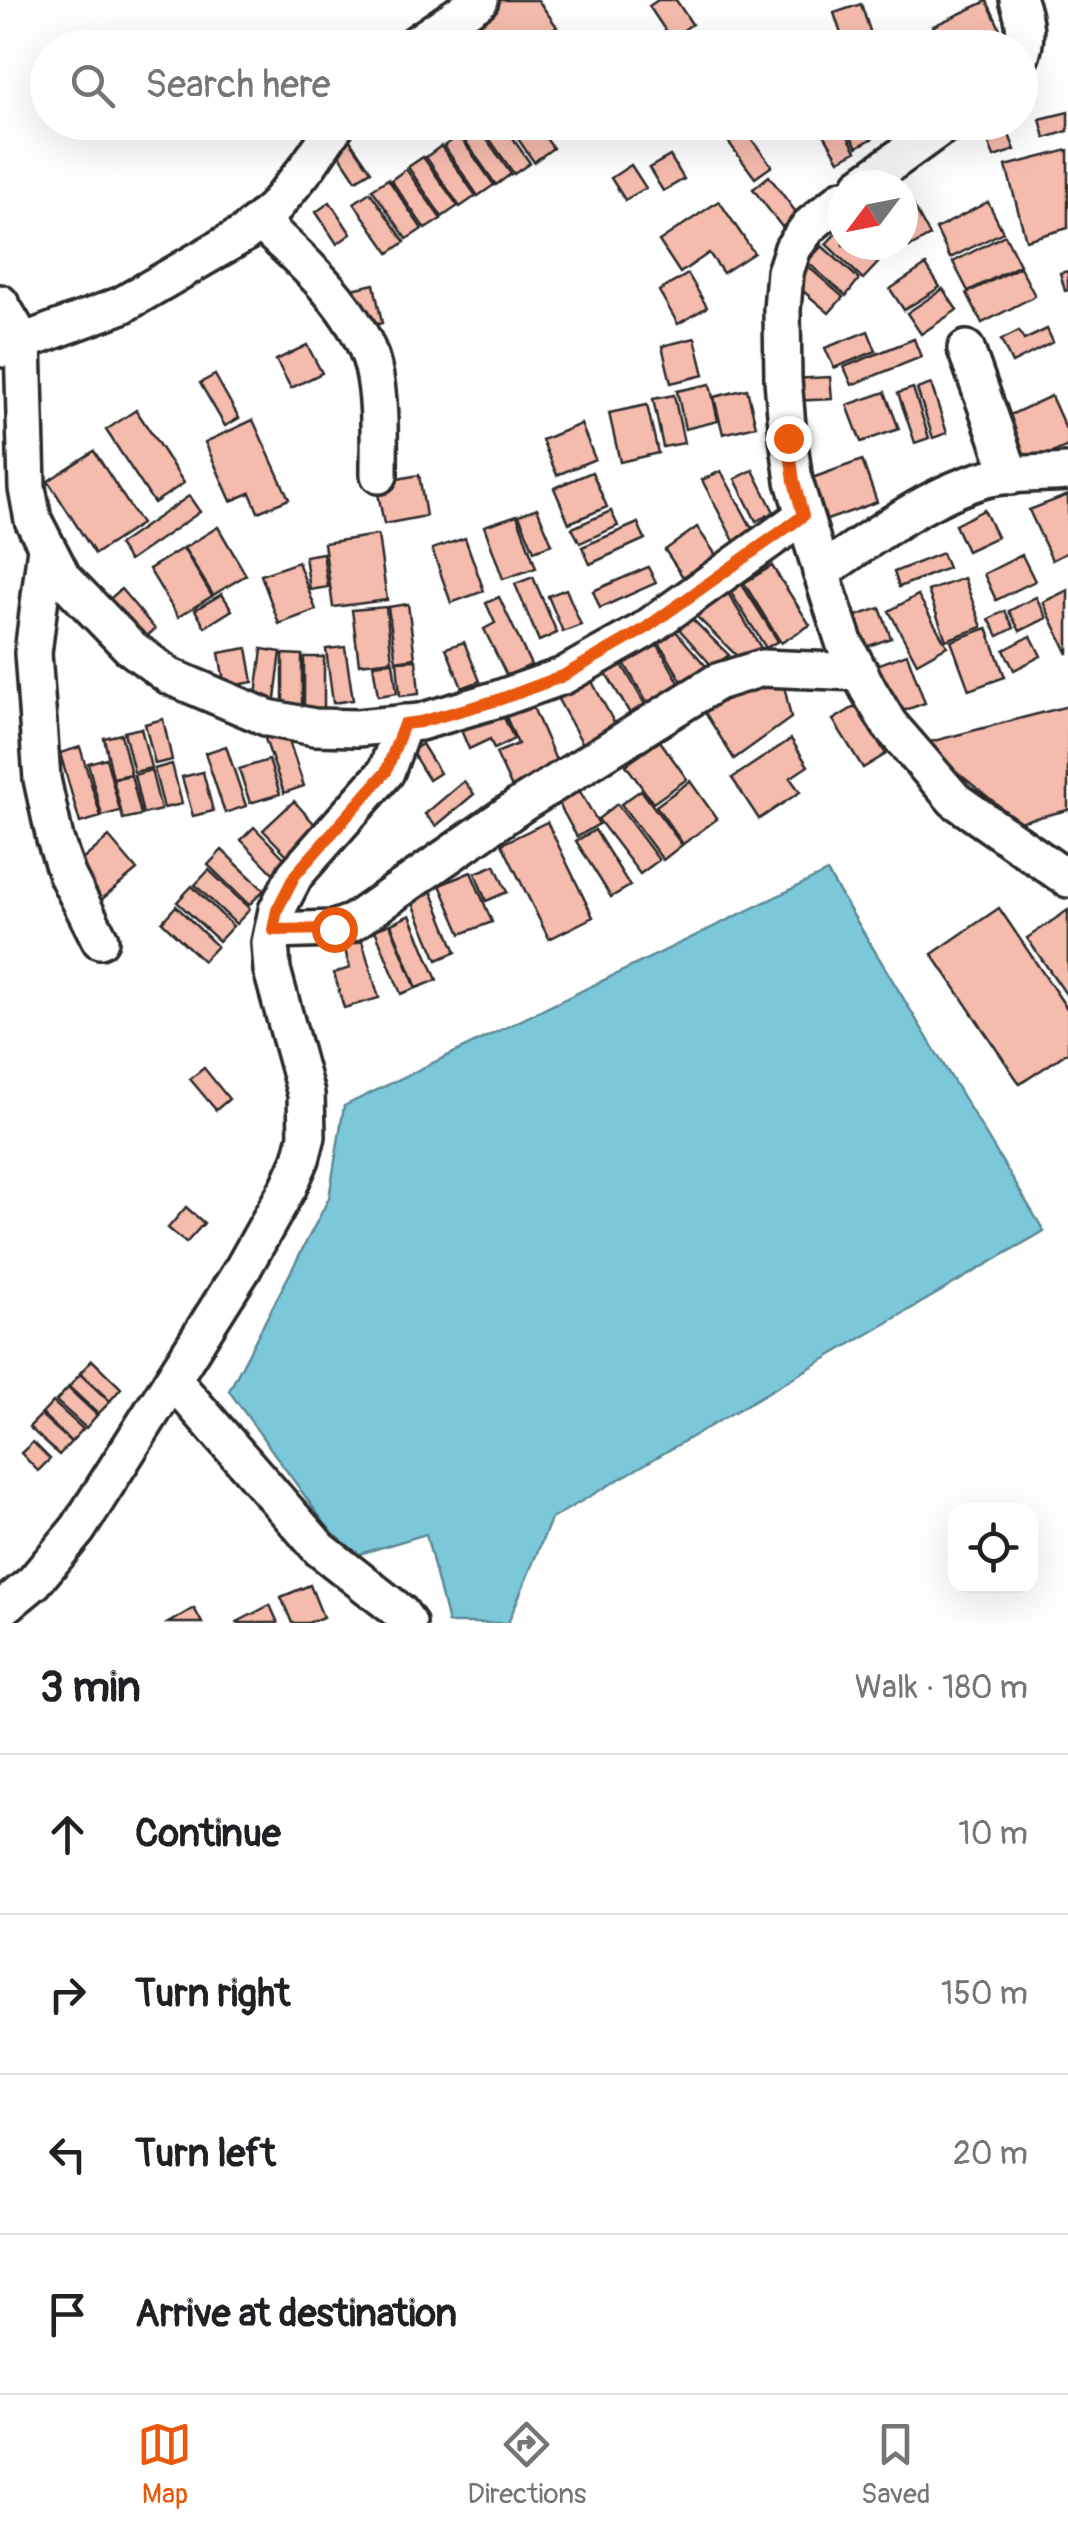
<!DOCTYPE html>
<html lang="en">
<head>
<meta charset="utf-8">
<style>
  :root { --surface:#fff; --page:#f6f6f6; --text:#202124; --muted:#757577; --line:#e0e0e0; --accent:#ea580c }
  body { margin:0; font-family:Pangolin,sans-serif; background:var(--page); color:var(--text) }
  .controls { position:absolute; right:30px; bottom:30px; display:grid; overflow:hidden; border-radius:20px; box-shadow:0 10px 40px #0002 }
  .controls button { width:90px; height:90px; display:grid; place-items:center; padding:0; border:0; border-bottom:2px solid var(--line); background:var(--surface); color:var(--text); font:50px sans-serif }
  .compass { position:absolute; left:828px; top:170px; width:90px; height:90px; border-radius:50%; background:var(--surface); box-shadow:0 10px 40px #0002; rotate:238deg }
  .stop { position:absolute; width:30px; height:30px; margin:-22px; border:8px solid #ea580c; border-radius:50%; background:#fff }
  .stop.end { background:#ea580c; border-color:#fff; box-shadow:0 2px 10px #0008 }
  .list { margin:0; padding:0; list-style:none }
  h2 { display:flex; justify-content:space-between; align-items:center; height:130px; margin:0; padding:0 40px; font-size:42px }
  h2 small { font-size:32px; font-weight:400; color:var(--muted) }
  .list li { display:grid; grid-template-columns:65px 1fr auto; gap:30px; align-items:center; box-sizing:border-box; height:160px; padding:0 40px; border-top:2px solid var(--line) }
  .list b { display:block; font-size:38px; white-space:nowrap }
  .list em { font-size:32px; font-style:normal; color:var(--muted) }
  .icon { flex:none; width:55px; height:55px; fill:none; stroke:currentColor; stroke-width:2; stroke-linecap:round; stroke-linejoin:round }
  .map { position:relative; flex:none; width:1068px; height:1623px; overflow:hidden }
  .search { position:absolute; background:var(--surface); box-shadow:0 10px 40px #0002; left:30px; right:30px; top:30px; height:110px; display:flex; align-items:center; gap:25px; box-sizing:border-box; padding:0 35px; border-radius:55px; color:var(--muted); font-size:38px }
  .sheet { height:770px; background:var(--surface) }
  nav { display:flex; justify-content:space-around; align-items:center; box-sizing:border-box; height:140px; border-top:2px solid var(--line); background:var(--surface); font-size:28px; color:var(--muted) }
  nav a { display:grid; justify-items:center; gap:5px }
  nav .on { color:var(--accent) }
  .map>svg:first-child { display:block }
  .water { fill:#7cc8db; stroke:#5c8995; stroke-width:2.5 }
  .building { fill:#f5bbad; stroke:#2b2b2b; stroke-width:2.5 }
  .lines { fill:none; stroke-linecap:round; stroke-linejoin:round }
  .minor-casing { stroke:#2b2b2b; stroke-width:42 }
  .minor { stroke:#fff; stroke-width:35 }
  .route { stroke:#ea580c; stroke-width:12 }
</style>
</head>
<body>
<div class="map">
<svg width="1068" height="1623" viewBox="0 0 1068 1623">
  <rect width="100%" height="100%" fill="#fff"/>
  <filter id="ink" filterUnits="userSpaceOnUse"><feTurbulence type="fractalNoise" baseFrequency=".01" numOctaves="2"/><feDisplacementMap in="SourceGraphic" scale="20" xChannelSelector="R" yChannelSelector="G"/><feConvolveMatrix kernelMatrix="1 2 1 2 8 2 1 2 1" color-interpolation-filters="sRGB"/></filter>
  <g filter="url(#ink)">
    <path class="water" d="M827 872 1044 1231 551 1519 508 1623H448L426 1534 349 1557 229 1391 329 1198 344 1106Z"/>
    <g class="building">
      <path d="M490 0H538L557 27 527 48H498L473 12Z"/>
      <path d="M658 0H676L692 24 671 39 649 6Z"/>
      <path d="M987 1 1009 48H986L982 38 962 48H943L933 26Z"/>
      <path d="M861 4 872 37 845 46 834 13Z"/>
      <path d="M458 32 469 48H446L442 43Z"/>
      <path d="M1068 112V131L1045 138 1040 119Z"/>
      <path d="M482 122H501L530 163 514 174 479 124Z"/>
      <path d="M534 122 553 148 534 162 507 123Z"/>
      <path d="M554 122H580L567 136Z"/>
      <path d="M590 122H613L600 134Z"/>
      <path d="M660 122H702L672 142Z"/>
      <path d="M817 122H840L856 151 839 160Z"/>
      <path d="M843 122H866L875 137 857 147Z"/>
      <path d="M869 122H900V123L873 132Z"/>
      <path d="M980 122H1004L1015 150 994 157Z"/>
      <path d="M476 124 511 174 496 185 461 135Z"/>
      <path d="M743 128 772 166 755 178 727 140Z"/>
      <path d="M459 135 494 185 478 196 444 146Z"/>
      <path d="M349 139 371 171 356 180 335 148Z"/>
      <path d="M441 146 476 196 460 207 426 157Z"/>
      <path d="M1068 150V228L1026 240 1006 166Z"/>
      <path d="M670 156 684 179 663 191 649 168Z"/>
      <path d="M423 157 458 206 442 217 408 167Z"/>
      <path d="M631 165 646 188 625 200 611 178Z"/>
      <path d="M406 169 441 219 425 229 391 180Z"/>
      <path d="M769 176 798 215 782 227 753 189Z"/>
      <path d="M388 179 422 229 407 239 372 189Z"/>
      <path d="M370 192 405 242 389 253 354 203Z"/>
      <path d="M906 192 930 236 910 247 903 233V193Z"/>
      <path d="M719 201 754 253 723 273 709 253 680 273 659 241Z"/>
      <path d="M330 202 351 234 337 244 316 212Z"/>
      <path d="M988 202 1003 232 950 258 936 229Z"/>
      <path d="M841 228 843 230V245H859L878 263 863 279 826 244Z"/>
      <path d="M1005 235 1020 265 968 291 953 262Z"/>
      <path d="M822 246 859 279 846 296 807 262Z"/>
      <path d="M804 263 843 297 829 313 790 280Z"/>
      <path d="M926 265 940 287 904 310 890 289Z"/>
      <path d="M1020 267 1035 296 982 323 967 293Z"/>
      <path d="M1068 271V290L1065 291 1060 273Z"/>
      <path d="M688 274 707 307 678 324 659 291Z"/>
      <path d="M374 284 382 323 361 328 352 289Z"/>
      <path d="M943 289 957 310 921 334 907 313Z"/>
      <path d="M1047 329 1053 342 1012 363 1001 340 1019 331 1024 340Z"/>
      <path d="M868 331 876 351 834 368 825 348Z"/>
      <path d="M695 338 704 375 671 383 662 346Z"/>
      <path d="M914 339 921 357 852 385 844 367Z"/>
      <path d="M307 345 322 373 291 388 276 360Z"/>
      <path d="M215 375 239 418 225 426 200 383Z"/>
      <path d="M830 377 832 399 792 401 791 379Z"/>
      <path d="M710 384 718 421 685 429 677 391Z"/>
      <path d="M931 384 947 433 933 438 917 389Z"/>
      <path d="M913 388 929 438 915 443 898 393Z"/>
      <path d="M747 389 756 426 723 434 714 397Z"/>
      <path d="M885 392 899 429 861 442 847 405Z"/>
      <path d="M674 395 684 443 663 447 653 399Z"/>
      <path d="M1051 396 1068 434V446L1018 469 997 421Z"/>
      <path d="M647 405 658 453 620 462 609 413Z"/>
      <path d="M136 410 184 483 154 503 106 430Z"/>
      <path d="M253 420 289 499 258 512 250 493 231 501 205 442Z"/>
      <path d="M581 424 595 459 557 475 542 440Z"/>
      <path d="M94 451 141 524 95 554 48 481Z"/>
      <path d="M862 460 877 502 816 524 810 471 812 478Z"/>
      <path d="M753 470 774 512 756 521 735 479Z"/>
      <path d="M721 471 755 534 735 543 702 480Z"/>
      <path d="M592 472 607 507 569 523 554 488Z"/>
      <path d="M419 475 426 516 384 524 376 483Z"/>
      <path d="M1068 495V552L1052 560 1029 510Z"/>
      <path d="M189 496 200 512 129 561 118 545Z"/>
      <path d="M537 508 552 544 534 551 519 515Z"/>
      <path d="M984 510 997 537 967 551 955 525Z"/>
      <path d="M611 511 618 526 580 543 572 528Z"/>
      <path d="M517 515 536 568 503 579 484 526Z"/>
      <path d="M638 523 645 539 590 564 582 547Z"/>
      <path d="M218 527 246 575 213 595 184 548Z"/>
      <path d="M697 527 716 555 683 577 665 550Z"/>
      <path d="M378 535 387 600 333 607 324 543Z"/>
      <path d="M465 538 484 591 451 603 432 549Z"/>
      <path d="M183 548 212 596 178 617 149 569Z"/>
      <path d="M323 553 328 587 310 590 305 556Z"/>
      <path d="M942 553 948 568 899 587 894 572Z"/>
      <path d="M1022 555 1035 581 996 600 984 574Z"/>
      <path d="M298 562 316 610 279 624 261 575Z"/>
      <path d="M772 566 810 625 781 643 744 583Z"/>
      <path d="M648 567 656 583 600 608 593 591Z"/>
      <path d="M533 577 557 633 539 641 515 584Z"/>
      <path d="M964 578 982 627 946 640 928 591Z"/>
      <path d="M741 583 778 641 766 648 729 590Z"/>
      <path d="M121 589 155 629 138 644 103 605Z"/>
      <path d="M566 589 581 625 563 632 548 596Z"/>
      <path d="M1068 590V654L1043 602Z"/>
      <path d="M728 593 764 653 744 663 694 614Z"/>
      <path d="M222 594 232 610 205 627 195 610Z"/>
      <path d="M918 595 947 646 917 663 889 611Z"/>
      <path d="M499 597 531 665 507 676 484 629 495 623 486 603Z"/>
      <path d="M1036 597 1047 618 1020 631 1009 611Z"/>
      <path d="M408 604 415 658 396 661 388 607Z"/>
      <path d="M386 607 392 660 359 664 352 610Z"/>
      <path d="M880 608 891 638 855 651 844 620Z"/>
      <path d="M683 610 729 655 713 667 671 620Z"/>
      <path d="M1005 611 1014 628 998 636 989 619Z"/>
      <path d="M668 622 710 671 684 685 654 634Z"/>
      <path d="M987 628 1005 677 969 690 951 641Z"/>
      <path d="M653 636 682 688 649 706 619 654Z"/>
      <path d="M1031 636 1041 656 1014 670 1004 650Z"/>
      <path d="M464 642 480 681 462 688 446 648Z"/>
      <path d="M345 647 353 700 333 703 326 649Z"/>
      <path d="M247 648 253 682 225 687 219 653Z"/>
      <path d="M262 649 281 652 274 706 255 703Z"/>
      <path d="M283 654 302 655V709H283Z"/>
      <path d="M907 654 925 703 889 716 871 667Z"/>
      <path d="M617 656 647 708 632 717 601 665Z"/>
      <rect x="304" y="657" width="20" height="54"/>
      <path d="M416 660 419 694 400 696 397 661Z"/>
      <path d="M393 662 397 693 378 696 373 664Z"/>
      <path d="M589 676 617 728 584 746 555 694Z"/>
      <path d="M784 685 791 718 734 759 704 711 739 691Z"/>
      <path d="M529 698 559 767 512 788 496 753 518 744 503 710Z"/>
      <path d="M498 705 514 739 494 749 490 739 469 749 458 723Z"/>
      <path d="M856 706 886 754 863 768 833 720Z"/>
      <path d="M1068 706V810L1019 822 922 744Z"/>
      <path d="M163 719 172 760 155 764 145 724Z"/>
      <path d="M284 726 304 786 284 793 263 733Z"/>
      <path d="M141 728 151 768 134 772 124 732Z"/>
      <path d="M121 734 131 774 113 778 104 738Z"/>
      <path d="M791 739 808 766 790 778 800 792 759 819 732 778Z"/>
      <path d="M660 741 687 779 653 803 626 765Z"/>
      <path d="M422 744 440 773 429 780 411 751Z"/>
      <path d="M226 746 246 806 225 813 205 753Z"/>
      <path d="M80 747 101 817 80 823 60 753Z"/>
      <path d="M106 758 120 811 102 816 88 763Z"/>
      <path d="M269 760 280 794 250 803 239 769Z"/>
      <path d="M172 764 182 804 164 808 154 769Z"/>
      <path d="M151 770 161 810 143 814 134 775Z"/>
      <path d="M203 772 213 811 193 816 182 777Z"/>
      <path d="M131 775 141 815 123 819 113 779Z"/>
      <path d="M464 781 474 794 436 826 425 814Z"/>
      <path d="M690 781 717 819 683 844 656 806Z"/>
      <path d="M572 784 576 791 579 790 599 824 577 837 554 795Z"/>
      <path d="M641 790 682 845 663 860 621 804Z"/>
      <path d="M294 801 318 828 288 856 263 830Z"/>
      <path d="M617 804 659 860 640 874 598 819Z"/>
      <path d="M547 822 593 917 549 939 502 844Z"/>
      <path d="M254 827 286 860 273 873 241 840Z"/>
      <path d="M595 830 630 886 611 897 576 841Z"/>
      <path d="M109 837 137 870 101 900 74 867Z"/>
      <path d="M222 850 264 890 249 905 208 865Z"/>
      <path d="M495 865 507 892 486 901 475 873Z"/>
      <path d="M209 870 250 909 236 924 195 885Z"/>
      <path d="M471 872 492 922 461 934 440 885Z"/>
      <path d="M192 886 233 926 219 941 177 902Z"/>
      <path d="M430 888 456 952 437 960 410 896Z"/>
      <path d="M176 906 217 946 203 961 162 922Z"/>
      <path d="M999 908 1068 1010V1052L1020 1084 932 954Z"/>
      <path d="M1068 910V997L1027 938Z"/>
      <path d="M410 915 437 980 417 988 391 924Z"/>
      <path d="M390 924 416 988 401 994 375 930Z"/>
      <path d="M362 941 379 998 344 1008 334 973 350 968 344 946Z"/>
      <path d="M204 1068 229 1099 216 1110 190 1079Z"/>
      <path d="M186 1207 204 1223 186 1243 168 1228Z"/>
      <path d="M92 1360 121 1388 110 1401 80 1373Z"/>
      <path d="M80 1374 110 1402 98 1414 69 1387Z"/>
      <path d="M68 1388 97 1415 86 1428 56 1401Z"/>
      <path d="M53 1402 83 1429 71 1442 42 1414Z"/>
      <path d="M41 1415 71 1442 59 1455 29 1427Z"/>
      <path d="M33 1442 50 1459 38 1471 21 1453Z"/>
      <path d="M310 1585 323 1617 308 1623H292L281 1597Z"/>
      <path d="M270 1605 278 1623H235Z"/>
      <path d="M194 1608 202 1623H168Z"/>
    </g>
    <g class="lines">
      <defs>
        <g id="minor">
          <path d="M1018 0C1025 20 1028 38 1020 58"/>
          <path d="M410 48 480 0"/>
          <path d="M861 185 948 122"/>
          <path d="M843 198 809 226 793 248 785 272 782 310 783 380 788 437 794 481 827 590 844 642 868 689 889 724 955 800 1068 879"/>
          <path d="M260 222C302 260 359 311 373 367 381 402 379 440 379 475"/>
          <path d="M0 303 23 342 27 488 33 520 63 578 130 647 169 676 268 718 314 727 357 728 420 722 498 699 563 676 643 631 803 516"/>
          <path d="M4 349 122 305 244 234 273 209 308 166 338 122"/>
          <path d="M966 349 1011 476"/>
          <path d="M46 548 33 653 42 779 55 839 67 875 100 940"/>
          <path d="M821 572C872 538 931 492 990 478 1015 473 1043 474 1068 472"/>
          <path d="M273 931 334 929 353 922 522 804 717 682 762 668 860 672"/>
          <path d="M173 1380 320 1549 400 1612 408 1623"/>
          <path d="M0 1610 34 1582 78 1529 242 1270 289 1186 301 1159 307 1136 306 1094 272 970 270 943 277 910 295 875 386 772 404 723"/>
        </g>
      </defs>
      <use href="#minor" class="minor-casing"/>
      <use href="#minor" class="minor"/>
    </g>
  </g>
  <g class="lines" filter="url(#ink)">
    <path class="route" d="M334 929 273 930 277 910 295 875 386 772 404 724 420 722 498 700 563 676 643 630 803 516 794 481 788 438"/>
  </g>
</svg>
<div class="controls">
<button><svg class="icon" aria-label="locate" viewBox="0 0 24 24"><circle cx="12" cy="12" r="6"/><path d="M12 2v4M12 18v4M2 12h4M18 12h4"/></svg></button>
</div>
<svg class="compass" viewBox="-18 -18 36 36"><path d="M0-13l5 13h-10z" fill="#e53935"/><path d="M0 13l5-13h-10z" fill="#757577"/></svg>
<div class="stop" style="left:334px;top:929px"></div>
<div class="stop end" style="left:788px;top:438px"></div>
<div class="search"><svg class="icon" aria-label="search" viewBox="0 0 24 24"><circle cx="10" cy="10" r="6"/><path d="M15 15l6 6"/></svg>Search here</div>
</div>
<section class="sheet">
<h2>3 min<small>Walk · 180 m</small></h2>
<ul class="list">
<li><svg class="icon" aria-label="ahead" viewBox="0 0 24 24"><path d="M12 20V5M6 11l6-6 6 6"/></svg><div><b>Continue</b></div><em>10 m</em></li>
<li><svg class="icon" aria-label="right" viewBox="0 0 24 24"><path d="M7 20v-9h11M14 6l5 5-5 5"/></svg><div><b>Turn right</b></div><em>150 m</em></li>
<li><svg class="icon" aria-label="left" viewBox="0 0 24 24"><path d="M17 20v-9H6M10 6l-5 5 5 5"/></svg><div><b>Turn left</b></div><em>20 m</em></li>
<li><svg class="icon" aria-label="arrive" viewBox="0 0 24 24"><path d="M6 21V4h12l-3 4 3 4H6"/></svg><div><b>Arrive at destination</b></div></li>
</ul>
</section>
<nav>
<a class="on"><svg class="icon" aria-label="map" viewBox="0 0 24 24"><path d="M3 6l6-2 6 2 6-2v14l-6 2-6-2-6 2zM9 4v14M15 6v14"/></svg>Map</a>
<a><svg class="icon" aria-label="directions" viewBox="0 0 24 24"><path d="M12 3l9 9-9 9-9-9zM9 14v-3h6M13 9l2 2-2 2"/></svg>Directions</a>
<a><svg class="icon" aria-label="saved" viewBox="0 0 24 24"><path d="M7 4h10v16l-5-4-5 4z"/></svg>Saved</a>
</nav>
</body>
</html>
